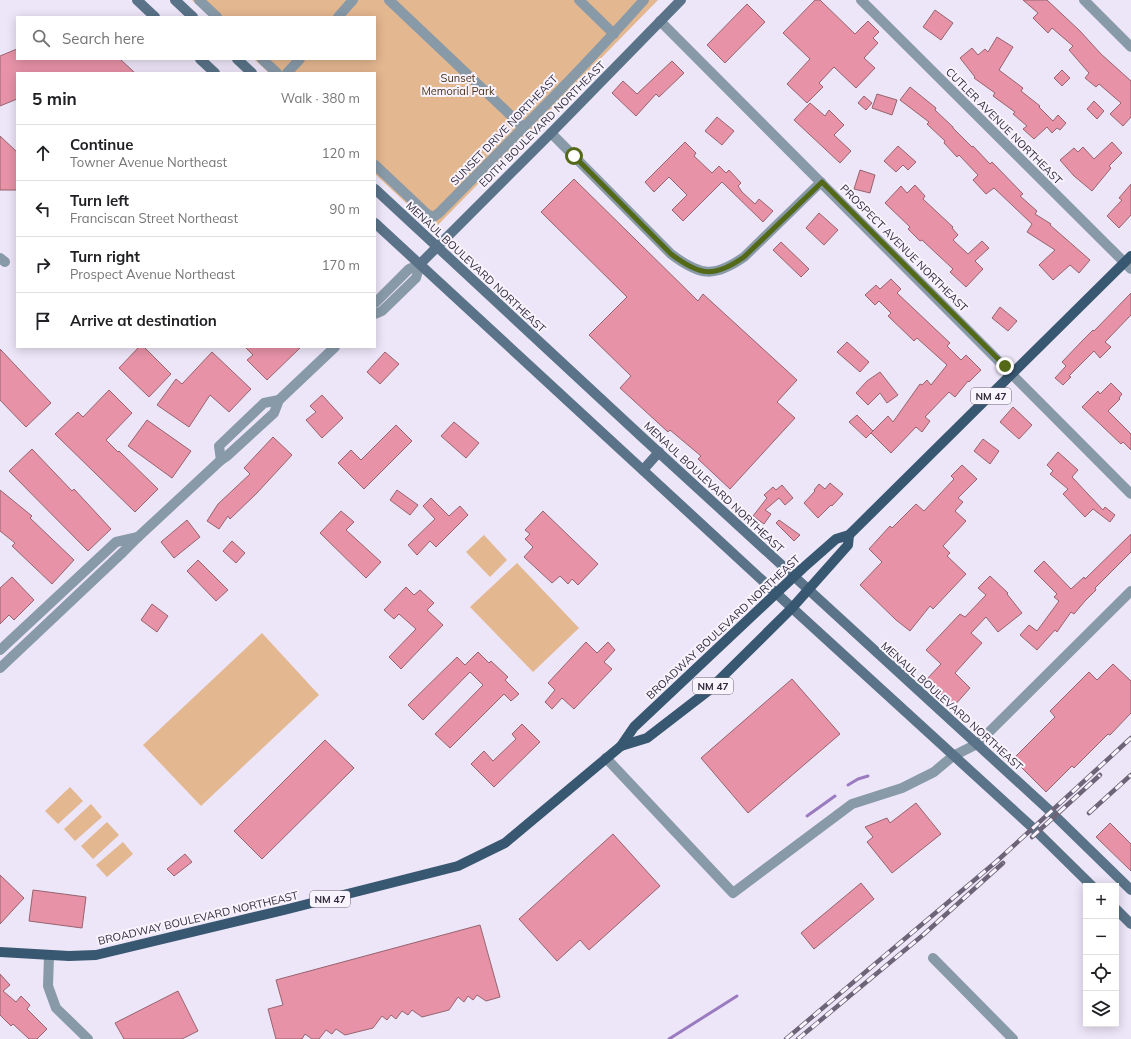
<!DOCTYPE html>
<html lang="en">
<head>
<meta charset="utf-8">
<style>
  :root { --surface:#fff; --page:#f6f6f6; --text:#202124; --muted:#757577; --line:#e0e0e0 }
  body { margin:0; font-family:Mulish,sans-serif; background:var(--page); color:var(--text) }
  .controls { position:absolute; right:12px; bottom:12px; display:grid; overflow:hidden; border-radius:0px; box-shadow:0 2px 10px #0003 }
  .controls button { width:36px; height:36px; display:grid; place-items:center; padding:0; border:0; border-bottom:1px solid var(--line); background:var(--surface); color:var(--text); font:20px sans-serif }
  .stop { position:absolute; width:12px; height:12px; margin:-9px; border:3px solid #536918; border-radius:50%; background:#fff }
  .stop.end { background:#536918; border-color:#fff; box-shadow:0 1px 4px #0008 }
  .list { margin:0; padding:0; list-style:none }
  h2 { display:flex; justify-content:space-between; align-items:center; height:52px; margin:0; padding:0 16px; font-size:17px }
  h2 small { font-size:13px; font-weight:400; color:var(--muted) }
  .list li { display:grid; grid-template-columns:26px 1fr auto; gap:12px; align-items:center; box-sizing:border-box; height:56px; padding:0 16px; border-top:1px solid var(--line) }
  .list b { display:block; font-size:15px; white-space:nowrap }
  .list p { margin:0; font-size:13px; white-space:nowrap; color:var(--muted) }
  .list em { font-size:13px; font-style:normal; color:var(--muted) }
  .icon { flex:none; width:22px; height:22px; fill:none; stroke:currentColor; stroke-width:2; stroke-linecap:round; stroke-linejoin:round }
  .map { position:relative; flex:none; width:1131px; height:1039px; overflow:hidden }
  .search { position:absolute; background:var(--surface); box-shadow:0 2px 10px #0003; left:16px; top:16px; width:360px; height:44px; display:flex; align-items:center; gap:10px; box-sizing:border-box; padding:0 14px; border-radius:0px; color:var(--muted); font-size:15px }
  .panel { position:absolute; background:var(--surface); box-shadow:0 2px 10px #0003; left:16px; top:72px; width:360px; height:276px; border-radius:0px }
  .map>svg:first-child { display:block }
  .green { fill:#e3b78f }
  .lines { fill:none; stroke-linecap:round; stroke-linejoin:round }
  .stream { stroke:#9a7bbf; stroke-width:3 }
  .building { fill:#e792a7; stroke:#966470 }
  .street { stroke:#8899a8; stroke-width:10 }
  .secondary { stroke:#5a7388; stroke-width:10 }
  .primary { stroke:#385771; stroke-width:10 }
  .rail-casing { stroke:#6d6577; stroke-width:4.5 }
  .rail { stroke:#f8f4fe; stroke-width:3; stroke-dasharray:9; stroke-linecap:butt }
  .route { stroke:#536918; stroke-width:5 }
  .labels { text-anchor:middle; stroke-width:4; stroke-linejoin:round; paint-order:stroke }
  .shield { fill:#f8f4fe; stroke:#6e6777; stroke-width:1 }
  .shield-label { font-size:10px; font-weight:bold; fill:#332b3d }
  .park-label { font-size:11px; fill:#4c3219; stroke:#f8f4fe }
  .street-label { font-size:11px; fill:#332b3d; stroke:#f8f4fe }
</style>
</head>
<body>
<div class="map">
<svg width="1131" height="1039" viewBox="0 0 1131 1039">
  <rect width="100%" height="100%" fill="#ede5f8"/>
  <g class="green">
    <path d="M192 0H658L434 229 375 174V73H269L254 59H375V17H210Z"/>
    <path d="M484 535 507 560 490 577 466 552Z"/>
    <path d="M517 563 579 628 533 672 470 607Z"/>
    <path d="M262 633 319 695 201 806 143 745Z"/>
    <path d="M70 787 83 801 58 824 45 811Z"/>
    <path d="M91 804 102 817 75 841 64 829Z"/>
    <path d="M107 822 119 835 93 859 81 846Z"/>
    <path d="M123 842 133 854 107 877 96 865Z"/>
  </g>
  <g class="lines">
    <g class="stream">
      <path d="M848 785 858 779 868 776"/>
      <path d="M807 816 835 796"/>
      <path d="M669 1039 737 996"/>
    </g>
  </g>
  <g class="building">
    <path d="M815 0H820L855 34 868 21 879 32 873 38 878 43 864 58 875 68 856 88 834 67 819 83 823 87 807 103 787 84 810 59 783 33Z"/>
    <path d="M1023 0H1047L1080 31 1101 54 1131 81V117L1123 126 1110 114 1121 103 1099 84 1096 87 1085 78 1089 73 1069 50 1073 46 1052 28 1048 33 1033 18 1038 13Z"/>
    <path d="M747 4 765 22 725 63 707 45Z"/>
    <path d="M935 10 953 23 941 40 923 27Z"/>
    <path d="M997 37 1013 47 999 70 1023 88 1021 91 1040 106 1039 107 1053 121 1058 115 1066 123 1060 130 1057 128 1052 133 1047 127 1034 139 1023 129 1027 126 1013 114 1015 112 993 96 995 93 974 78 975 77 960 58 972 48 978 55 985 49 988 52Z"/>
    <path d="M17 49V59H120L135 73H17V99L0 106V56Z"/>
    <path d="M672 61 684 73 659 97 656 94 636 116 612 93 623 81 637 94Z"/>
    <path d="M1062 70 1070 78 1062 86 1054 78Z"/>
    <path d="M910 87 936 108 935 110 953 127V128L972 147 973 146 990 164 992 162 1023 194 1020 196 1037 211 1035 214 1051 224 1050 225 1090 260 1079 273 1070 265 1053 280 1039 265 1055 250 1027 232 1032 224 994 188 986 194 973 180 978 175 959 155 957 157 944 143 945 141 927 124 929 122 900 100Z"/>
    <path d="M877 94 897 100 892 115 872 108Z"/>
    <path d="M864 96 872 103 866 110 858 103Z"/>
    <path d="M1094 101 1104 111 1097 119 1087 109Z"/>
    <path d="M810 103 825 116 829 110 844 125 834 135 851 151 840 163 794 120Z"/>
    <path d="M717 117 734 131 722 145 705 131Z"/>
    <path d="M0 136 17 152V190H0Z"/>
    <path d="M685 142 696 153 694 156 712 173 719 166 726 173 729 170 741 183 738 186 742 192 755 204 759 199 773 211 763 222 722 182 683 221 672 210 687 195 669 177 654 192 645 182Z"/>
    <path d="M1112 142 1122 153 1109 166 1111 168 1092 191 1074 176 1060 160 1074 148 1078 152 1083 147 1094 159Z"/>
    <path d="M898 146 916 162 908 170 903 165 896 172 884 161Z"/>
    <path d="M860 170 875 175 870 193 854 189Z"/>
    <path d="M574 179 698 301 703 294 797 380 777 402 795 418 730 489 698 459 701 456 670 430 668 432 620 388 631 376 589 335 627 297 541 212Z"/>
    <path d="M1131 184V215L1119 228 1107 216 1122 200 1119 198Z"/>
    <path d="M915 185 925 196 923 199 953 227 952 228 958 235 953 240 968 254 982 241 989 248 975 261 983 269 966 287 950 272 953 269 922 240 920 241 908 229 910 227 885 203 901 186 907 193Z"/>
    <path d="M819 213 838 230 824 245 806 228Z"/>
    <path d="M781 242 809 269 801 277 773 250Z"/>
    <path d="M891 279 901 289 897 293 950 343 947 346 961 360 966 355 981 370 969 382 968 381 955 397 949 392 925 417 930 421 922 432 916 427 891 453 871 433 888 416 893 422 920 384 922 385 927 380 931 385 947 365 917 338 914 341 888 316 891 313 879 301 875 305 865 295 876 285 880 289Z"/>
    <path d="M1131 293V315L1105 342 1111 347 1100 358 1094 351 1069 376 1071 377 1063 385 1055 378 1066 366 1062 362 1082 341 1093 330 1094 331Z"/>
    <path d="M1000 307 1017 321 1008 331 992 318Z"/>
    <path d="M847 342 869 362 860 372 837 352Z"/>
    <path d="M139 347H144L171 374 149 397 119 368Z"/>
    <path d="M245 347H301L267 380 247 360 253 355Z"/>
    <path d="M0 349 51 403 26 427 0 400Z"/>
    <path d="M212 352 251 389 229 412 210 395 189 427 157 405 176 379 182 384Z"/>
    <path d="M385 352 399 364 380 384 367 372Z"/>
    <path d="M880 372 898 395 887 403 880 393 868 405 856 393 867 381Z"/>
    <path d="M1111 383 1122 394 1119 398 1120 399 1108 411 1131 434V450L1123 442 1121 444 1082 407 1098 391 1100 394Z"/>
    <path d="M109 390 132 413 106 440 118 452 119 451 158 489 135 512 55 434 78 412 83 417Z"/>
    <path d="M322 395 343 418 322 438 306 420 316 412 310 406Z"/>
    <path d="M1013 407 1032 425 1019 439 1000 422Z"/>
    <path d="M857 415 873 431 866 438 849 422Z"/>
    <path d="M147 420 191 451 172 478 128 446Z"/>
    <path d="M454 422 479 443 466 458 441 436Z"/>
    <path d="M396 425 412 441 364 489 338 463 351 450 361 460Z"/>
    <path d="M273 437 292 455 256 494 230 519 228 516 219 529 207 521 218 504 250 474 244 468Z"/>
    <path d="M983 439 999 451 990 464 974 451Z"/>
    <path d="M32 449 72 491 74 489 111 529 88 551 9 471Z"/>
    <path d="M1058 452 1078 470 1072 477 1103 510 1105 507 1115 515 1110 522 1093 509 1085 517 1063 494 1068 489 1050 474 1053 471 1047 465Z"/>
    <path d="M962 465 977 479 958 498 963 502 955 511 966 521 943 546 950 553 947 556 966 574 933 609 930 606 910 631 896 620 860 585 882 562 869 549 890 526 892 528 916 504 924 511 954 479 951 476Z"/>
    <path d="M830 483 843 494 832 506 831 505 818 518 804 503 815 491 814 490 819 484 825 489Z"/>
    <path d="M782 485 793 498 785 505 779 498 765 510 771 514 764 524 753 516 767 498 764 495 773 487 776 490Z"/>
    <path d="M0 490 32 516 30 518 74 560 52 584 12 546 15 543 0 531Z"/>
    <path d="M397 490 418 505 410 515 390 500Z"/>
    <path d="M431 498 449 516 460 506 468 515 436 547 430 541 417 555 408 545 435 519 423 506Z"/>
    <path d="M341 511 354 522 346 530 381 562 366 578 320 533Z"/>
    <path d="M543 511 598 564 578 585 572 579 568 584 560 576 552 583 524 557 533 547 525 539 530 534 525 530Z"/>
    <path d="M187 520 200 537 174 558 161 542Z"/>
    <path d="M779 520 800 535 794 541 776 523Z"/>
    <path d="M1131 534V552L1095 588 1096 590 1085 601 1074 614 1071 612 1057 632 1055 630 1037 650 1020 635 1029 625 1037 631 1059 601 1054 597 1057 594 1034 571 1044 561 1071 589 1084 577 1085 579Z"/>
    <path d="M232 541 245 553 236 563 223 551Z"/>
    <path d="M198 560 228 590 216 601 187 571Z"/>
    <path d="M990 576 1008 593 1007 594 1022 613 998 632 986 617 971 633 982 643 955 673 970 688 954 706 926 680 941 664 926 650 960 614 965 617 986 595 978 588Z"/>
    <path d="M12 577 34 600 14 620 9 615 0 624V588Z"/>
    <path d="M406 587 414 595 420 590 434 603 427 610 443 625 401 669 389 657 416 629 399 614 394 619 384 610Z"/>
    <path d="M152 604 168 616 157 632 141 620Z"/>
    <path d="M586 642 597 653 608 642 615 650 604 662 612 669 574 709 562 698 552 709 545 702 555 690 548 683Z"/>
    <path d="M478 652 489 663 491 661 508 677 505 680 519 694 511 701 504 694 450 748 435 734 483 685 470 672 423 720 408 705 457 657 465 665Z"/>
    <path d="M1113 664 1131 681V713L1110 735 1108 734 1074 768 1072 766 1046 792 1013 759 1055 717 1050 711 1089 672 1097 680Z"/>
    <path d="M792 679 840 734 748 813 701 758Z"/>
    <path d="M522 724 540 742 494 787 471 764 484 751 493 761 516 739 512 734Z"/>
    <path d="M325 740 354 768 262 859 234 831Z"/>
    <path d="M916 803 941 834 892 873 867 842 873 837 865 827 887 818 890 823Z"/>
    <path d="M1110 823 1131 844V871L1096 837Z"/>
    <path d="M613 834 660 886 589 950 580 940 557 961 519 919Z"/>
    <path d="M185 854 192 862 174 876 167 869Z"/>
    <path d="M0 875 24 898 0 924Z"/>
    <path d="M861 883 874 899 814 949 801 933Z"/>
    <path d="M33 890 86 897 82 928 29 921Z"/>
    <path d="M480 925 500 997 486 1001 477 995 473 1000 468 996 464 1002 458 997 449 1010 422 1017 412 1010 408 1015 402 1011 396 1019 391 1015 387 1020 382 1016 373 1028 345 1035 336 1029 332 1034 326 1030 319 1039H312L305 1034 302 1039H276L268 1009 283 1005 276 980Z"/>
    <path d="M0 974 10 985 3 991 16 1002 21 996 30 1005 27 1009 47 1029 37 1039H29L13 1024 11 1026 0 1015Z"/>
    <path d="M178 991 198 1031 182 1039H124L115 1023Z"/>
  </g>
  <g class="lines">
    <g class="street">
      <path d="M199 0 217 17"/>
      <path d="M389 0 524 128"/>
      <path d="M579 0 614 34"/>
      <path d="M861 0 1131 269"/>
      <path d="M1084 0 1131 47"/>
      <path d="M338 17 353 0"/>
      <path d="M660 21 1131 494"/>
      <path d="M262 59 277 73"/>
      <path d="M287 73 300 59"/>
      <path d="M551 133 671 254C700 276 714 278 744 257L821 182"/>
      <path d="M375 165 427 214 433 217 439 213C508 143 578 74 644 0"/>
      <path d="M0 258 5 262"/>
      <path d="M375 303 409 269 420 264"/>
      <path d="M375 314 382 311 416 278 420 264"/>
      <path d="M221 460 219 446 264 403 279 400"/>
      <path d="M0 650 116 542 138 537"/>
      <path d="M0 668 123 552 138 537 221 460 227 456 274 413 279 400 335 347"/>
      <path d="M606 758 733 893 852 804 902 788 934 772 953 756 977 744 1131 591"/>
      <path d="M49 956 48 986 56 1008 88 1039"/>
      <path d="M933 958 1013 1039"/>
    </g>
    <g class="secondary">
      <path d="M137 0 155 17"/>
      <path d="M175 0 193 17"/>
      <path d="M200 59 215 73"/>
      <path d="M237 59 252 73"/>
      <path d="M375 189 643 438 1050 811 1131 890"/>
      <path d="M375 223 802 617 1033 828 1092 886"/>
      <path d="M420 264 551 133 681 0"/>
      <path d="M643 470 659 452"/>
      <path d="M1116 909 1131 924"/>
    </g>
    <g class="primary">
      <path d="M621 746 647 738 708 691 792 608 848 545 849 535"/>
      <path d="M0 952 69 956 96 955 284 910 458 866 505 843 621 746 634 727 803 568 836 539 849 535 1131 256"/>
    </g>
    <defs>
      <g id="rail">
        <path d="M1089 813 1131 775"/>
        <path d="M1032 837 1100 775"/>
        <path d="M786 1039 997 861 1131 738"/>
        <path d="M798 1039 923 935 1003 863"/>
      </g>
    </defs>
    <use href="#rail" class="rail-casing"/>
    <use href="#rail" class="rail"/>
  </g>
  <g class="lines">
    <path class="route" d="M574 156 671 254C700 276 714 278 744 257L822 182 1005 366"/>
  </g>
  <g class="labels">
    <g class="shield">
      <rect x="971" y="388" width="40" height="16" rx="3"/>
      <rect x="693" y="678" width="40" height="16" rx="3"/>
      <rect x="310" y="891" width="40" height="16" rx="3"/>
    </g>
    <g class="shield-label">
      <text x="991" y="400">NM 47</text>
      <text x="713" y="690">NM 47</text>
      <text x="330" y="903">NM 47</text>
    </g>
    <g class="park-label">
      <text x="458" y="82">Sunset<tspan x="458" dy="13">Memorial Park</tspan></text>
    </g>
    <g class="street-label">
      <text transform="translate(542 124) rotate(-45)" y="4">EDITH BOULEVARD NORTHEAST</text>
      <text transform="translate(1004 126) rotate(45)" y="4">CUTLER AVENUE NORTHEAST</text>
      <text transform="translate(504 130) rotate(-46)" y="4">SUNSET DRIVE NORTHEAST</text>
      <text transform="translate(904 248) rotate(45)" y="4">PROSPECT AVENUE NORTHEAST</text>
      <text transform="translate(476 267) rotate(43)" y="4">MENAUL BOULEVARD NORTHEAST</text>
      <text transform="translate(714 487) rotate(43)" y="4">MENAUL BOULEVARD NORTHEAST</text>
      <text transform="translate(723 627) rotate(-43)" y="4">BROADWAY BOULEVARD NORTHEAST</text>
      <text transform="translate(952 706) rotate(42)" y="4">MENAUL BOULEVARD NORTHEAST</text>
      <text transform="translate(198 918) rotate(-13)" y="4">BROADWAY BOULEVARD NORTHEAST</text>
    </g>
  </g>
</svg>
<div class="controls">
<button>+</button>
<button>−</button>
<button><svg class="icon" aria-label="locate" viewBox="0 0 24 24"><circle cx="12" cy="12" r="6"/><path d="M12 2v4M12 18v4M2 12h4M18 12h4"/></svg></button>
<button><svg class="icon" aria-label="layers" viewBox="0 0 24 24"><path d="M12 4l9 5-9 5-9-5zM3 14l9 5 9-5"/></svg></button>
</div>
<div class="stop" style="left:574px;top:156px"></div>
<div class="stop end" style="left:1005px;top:366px"></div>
<div class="search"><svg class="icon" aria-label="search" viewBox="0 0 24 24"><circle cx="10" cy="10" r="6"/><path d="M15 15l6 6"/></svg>Search here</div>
<section class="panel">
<h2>5 min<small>Walk · 380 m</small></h2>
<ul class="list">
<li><svg class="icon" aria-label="ahead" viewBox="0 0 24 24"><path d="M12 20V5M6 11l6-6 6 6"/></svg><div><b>Continue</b><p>Towner Avenue Northeast</p></div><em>120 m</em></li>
<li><svg class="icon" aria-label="left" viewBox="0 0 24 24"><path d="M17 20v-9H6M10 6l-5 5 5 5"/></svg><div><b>Turn left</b><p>Franciscan Street Northeast</p></div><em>90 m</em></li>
<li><svg class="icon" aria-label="right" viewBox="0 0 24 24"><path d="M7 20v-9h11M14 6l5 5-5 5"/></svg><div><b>Turn right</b><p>Prospect Avenue Northeast</p></div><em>170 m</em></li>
<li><svg class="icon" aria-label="arrive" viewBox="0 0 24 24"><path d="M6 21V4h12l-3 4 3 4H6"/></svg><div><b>Arrive at destination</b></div></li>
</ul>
</section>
</div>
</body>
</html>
